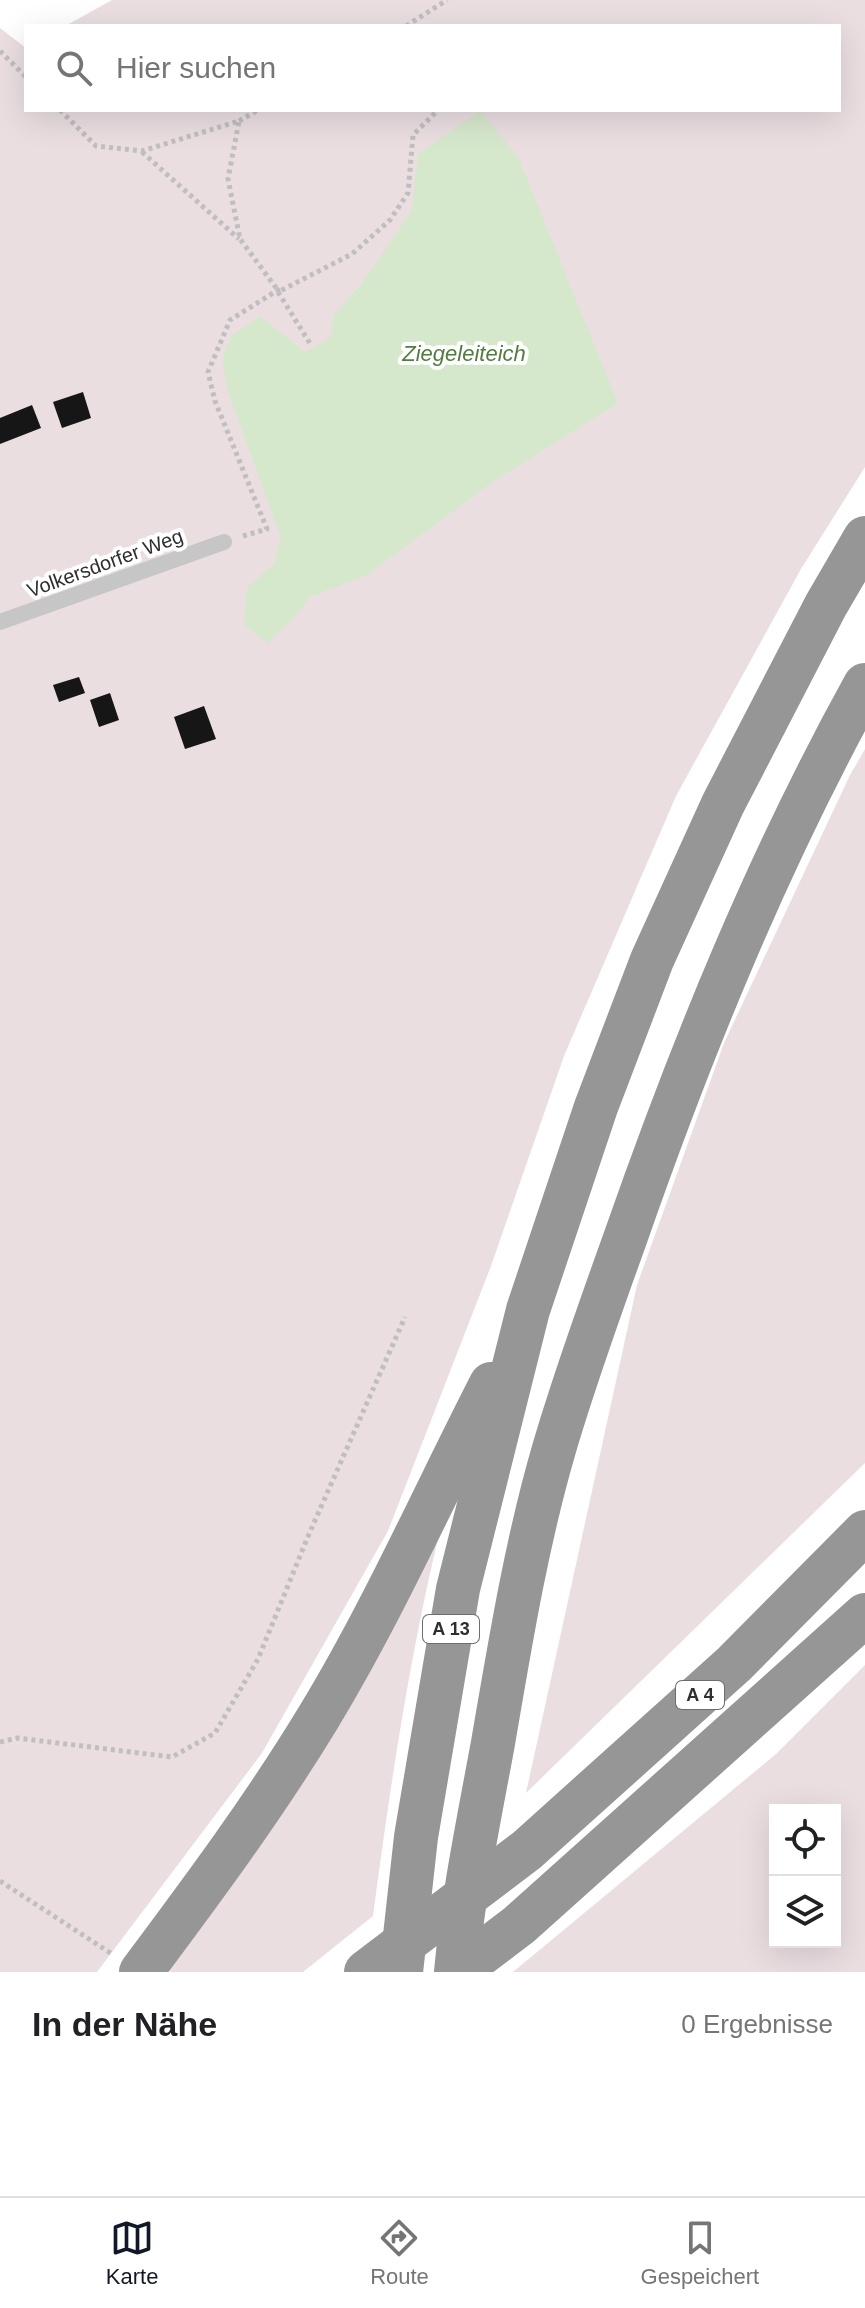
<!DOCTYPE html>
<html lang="de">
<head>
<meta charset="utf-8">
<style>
  :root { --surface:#fff; --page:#f6f6f6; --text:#202124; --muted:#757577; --line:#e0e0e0; --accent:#111827 }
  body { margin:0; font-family:Helvetica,sans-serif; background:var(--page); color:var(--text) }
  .controls { position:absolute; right:24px; bottom:24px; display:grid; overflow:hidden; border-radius:0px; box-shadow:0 8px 32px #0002 }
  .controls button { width:72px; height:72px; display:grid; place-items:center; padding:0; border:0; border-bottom:2px solid var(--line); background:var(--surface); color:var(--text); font:40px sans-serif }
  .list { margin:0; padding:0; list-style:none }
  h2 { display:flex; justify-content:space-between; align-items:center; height:104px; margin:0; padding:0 32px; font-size:34px }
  h2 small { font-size:26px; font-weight:400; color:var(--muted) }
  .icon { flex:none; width:44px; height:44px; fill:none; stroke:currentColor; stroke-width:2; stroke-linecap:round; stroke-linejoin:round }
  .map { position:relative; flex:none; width:865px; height:1972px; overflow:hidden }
  .search { position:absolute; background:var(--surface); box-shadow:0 8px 32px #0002; left:24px; right:24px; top:24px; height:88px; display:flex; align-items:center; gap:20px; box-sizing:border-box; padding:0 28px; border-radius:0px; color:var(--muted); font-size:30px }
  .sheet { height:224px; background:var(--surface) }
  nav { display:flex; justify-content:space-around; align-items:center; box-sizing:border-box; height:112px; border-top:2px solid var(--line); background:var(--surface); font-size:22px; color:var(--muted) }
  nav a { display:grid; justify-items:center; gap:4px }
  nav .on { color:var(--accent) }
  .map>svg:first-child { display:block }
  .green { fill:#eadee1; fill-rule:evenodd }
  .water { fill:#d6e8cc }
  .building { fill:#161616 }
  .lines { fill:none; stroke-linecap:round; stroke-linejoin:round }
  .path { stroke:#bfbfbf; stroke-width:5; stroke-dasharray:4 4; stroke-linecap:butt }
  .lane { stroke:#c6c6c6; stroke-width:16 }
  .highway { stroke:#969696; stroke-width:44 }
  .labels { text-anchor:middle; stroke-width:8; stroke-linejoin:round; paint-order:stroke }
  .shield { fill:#fff; stroke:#6d6d6d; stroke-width:2 }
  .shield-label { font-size:18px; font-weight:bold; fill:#2f2f2f }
  .street-label { font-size:20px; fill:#2f2f2f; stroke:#fff }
  .water-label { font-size:22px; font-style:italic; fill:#557c40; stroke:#fff }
</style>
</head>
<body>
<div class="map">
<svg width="865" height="1972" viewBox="0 0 865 1972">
  <rect width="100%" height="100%" fill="#fff"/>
  <g class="green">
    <path d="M112 0H865V467L801 569 676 796 564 1056 491 1266 388 1531 262 1753 97 1972H0V28L26 48V110H839V26H65Z"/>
    <path d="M865 749V1463L526 1793 637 1285 724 1043 850 775Z"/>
    <path d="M444 1514C411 1646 391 1780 373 1916L303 1972H171L168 1970Z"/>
    <path d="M865 1665V1972H513L776 1754ZM775 1810H835V1942H775Z"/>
  </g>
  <path class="water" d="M480 111 518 157 618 403 494 481 367 575 310 597 296 616 267 643 244 625 247 588 274 563 281 538 228 392 222 358 232 335 260 316 305 352 331 337 333 315 360 286 411 212 418 154Z"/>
  <g class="building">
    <path d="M83 392 91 418 62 428 53 402Z"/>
    <path d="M32 405 41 428 0 444V418Z"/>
    <path d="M79 677 85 693 59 702 53 685Z"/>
    <path d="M110 693 119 720 99 727 90 700Z"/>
    <path d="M204 706 216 739 185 749 174 717Z"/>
  </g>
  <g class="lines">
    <g class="path">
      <path d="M406 26 447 0"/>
      <path d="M0 51 26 77"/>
      <path d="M60 110 96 146 142 151 239 121 228 179 240 239 277 289"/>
      <path d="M239 121 258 110"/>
      <path d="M142 152 239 239"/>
      <path d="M278 292 311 345"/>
      <path d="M243 536 267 529 215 401 208 372 230 320 278 290V292L352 254 390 220 408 193 413 135 438 110"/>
      <path d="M0 1742 17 1738 172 1757 215 1733 258 1659 309 1534 405 1317"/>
      <path d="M0 1881 112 1954"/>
    </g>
    <path class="lane" d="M0 622 224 542"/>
    <g class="highway">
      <path d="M141 1972C203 1889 264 1807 318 1718 383 1611 434 1495 491 1384"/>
      <path d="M366 1972 527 1850 734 1664 865 1532"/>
      <path d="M401 1972 416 1837 458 1589 528 1310 596 1107 652 960 723 804 826 605 865 538"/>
      <path d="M456 1972C463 1895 479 1819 493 1743 510 1644 526 1545 554 1449 575 1377 601 1306 626 1236 692 1047 768 860 865 685"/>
      <path d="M457 1972 519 1925 865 1615"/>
    </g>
  </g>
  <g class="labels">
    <g class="shield">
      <rect x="423" y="1615" width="56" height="28" rx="6"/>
      <rect x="676" y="1681" width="48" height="28" rx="6"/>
    </g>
    <g class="shield-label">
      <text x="451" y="1635">A 13</text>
      <text x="700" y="1701">A 4</text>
    </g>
    <g class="street-label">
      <text transform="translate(105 563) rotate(-20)" y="7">Volkersdorfer Weg</text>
    </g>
    <g class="water-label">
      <text x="464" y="361">Ziegeleiteich</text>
    </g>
  </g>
</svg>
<div class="controls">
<button><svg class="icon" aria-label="locate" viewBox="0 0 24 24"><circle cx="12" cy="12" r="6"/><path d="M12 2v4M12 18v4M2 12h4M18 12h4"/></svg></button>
<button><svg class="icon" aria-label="layers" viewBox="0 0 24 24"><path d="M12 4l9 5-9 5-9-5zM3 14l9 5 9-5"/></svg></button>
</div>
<div class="search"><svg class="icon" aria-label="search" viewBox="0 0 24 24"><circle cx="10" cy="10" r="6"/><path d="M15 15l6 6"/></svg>Hier suchen</div>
</div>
<section class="sheet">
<h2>In der Nähe<small>0 Ergebnisse</small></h2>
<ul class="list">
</ul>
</section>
<nav>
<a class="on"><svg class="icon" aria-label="map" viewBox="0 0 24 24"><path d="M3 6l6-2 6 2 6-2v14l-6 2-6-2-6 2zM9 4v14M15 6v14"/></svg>Karte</a>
<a><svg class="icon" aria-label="directions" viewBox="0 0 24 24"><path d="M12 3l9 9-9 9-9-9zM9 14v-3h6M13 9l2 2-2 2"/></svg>Route</a>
<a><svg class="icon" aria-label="saved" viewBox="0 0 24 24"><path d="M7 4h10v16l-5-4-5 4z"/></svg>Gespeichert</a>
</nav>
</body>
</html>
